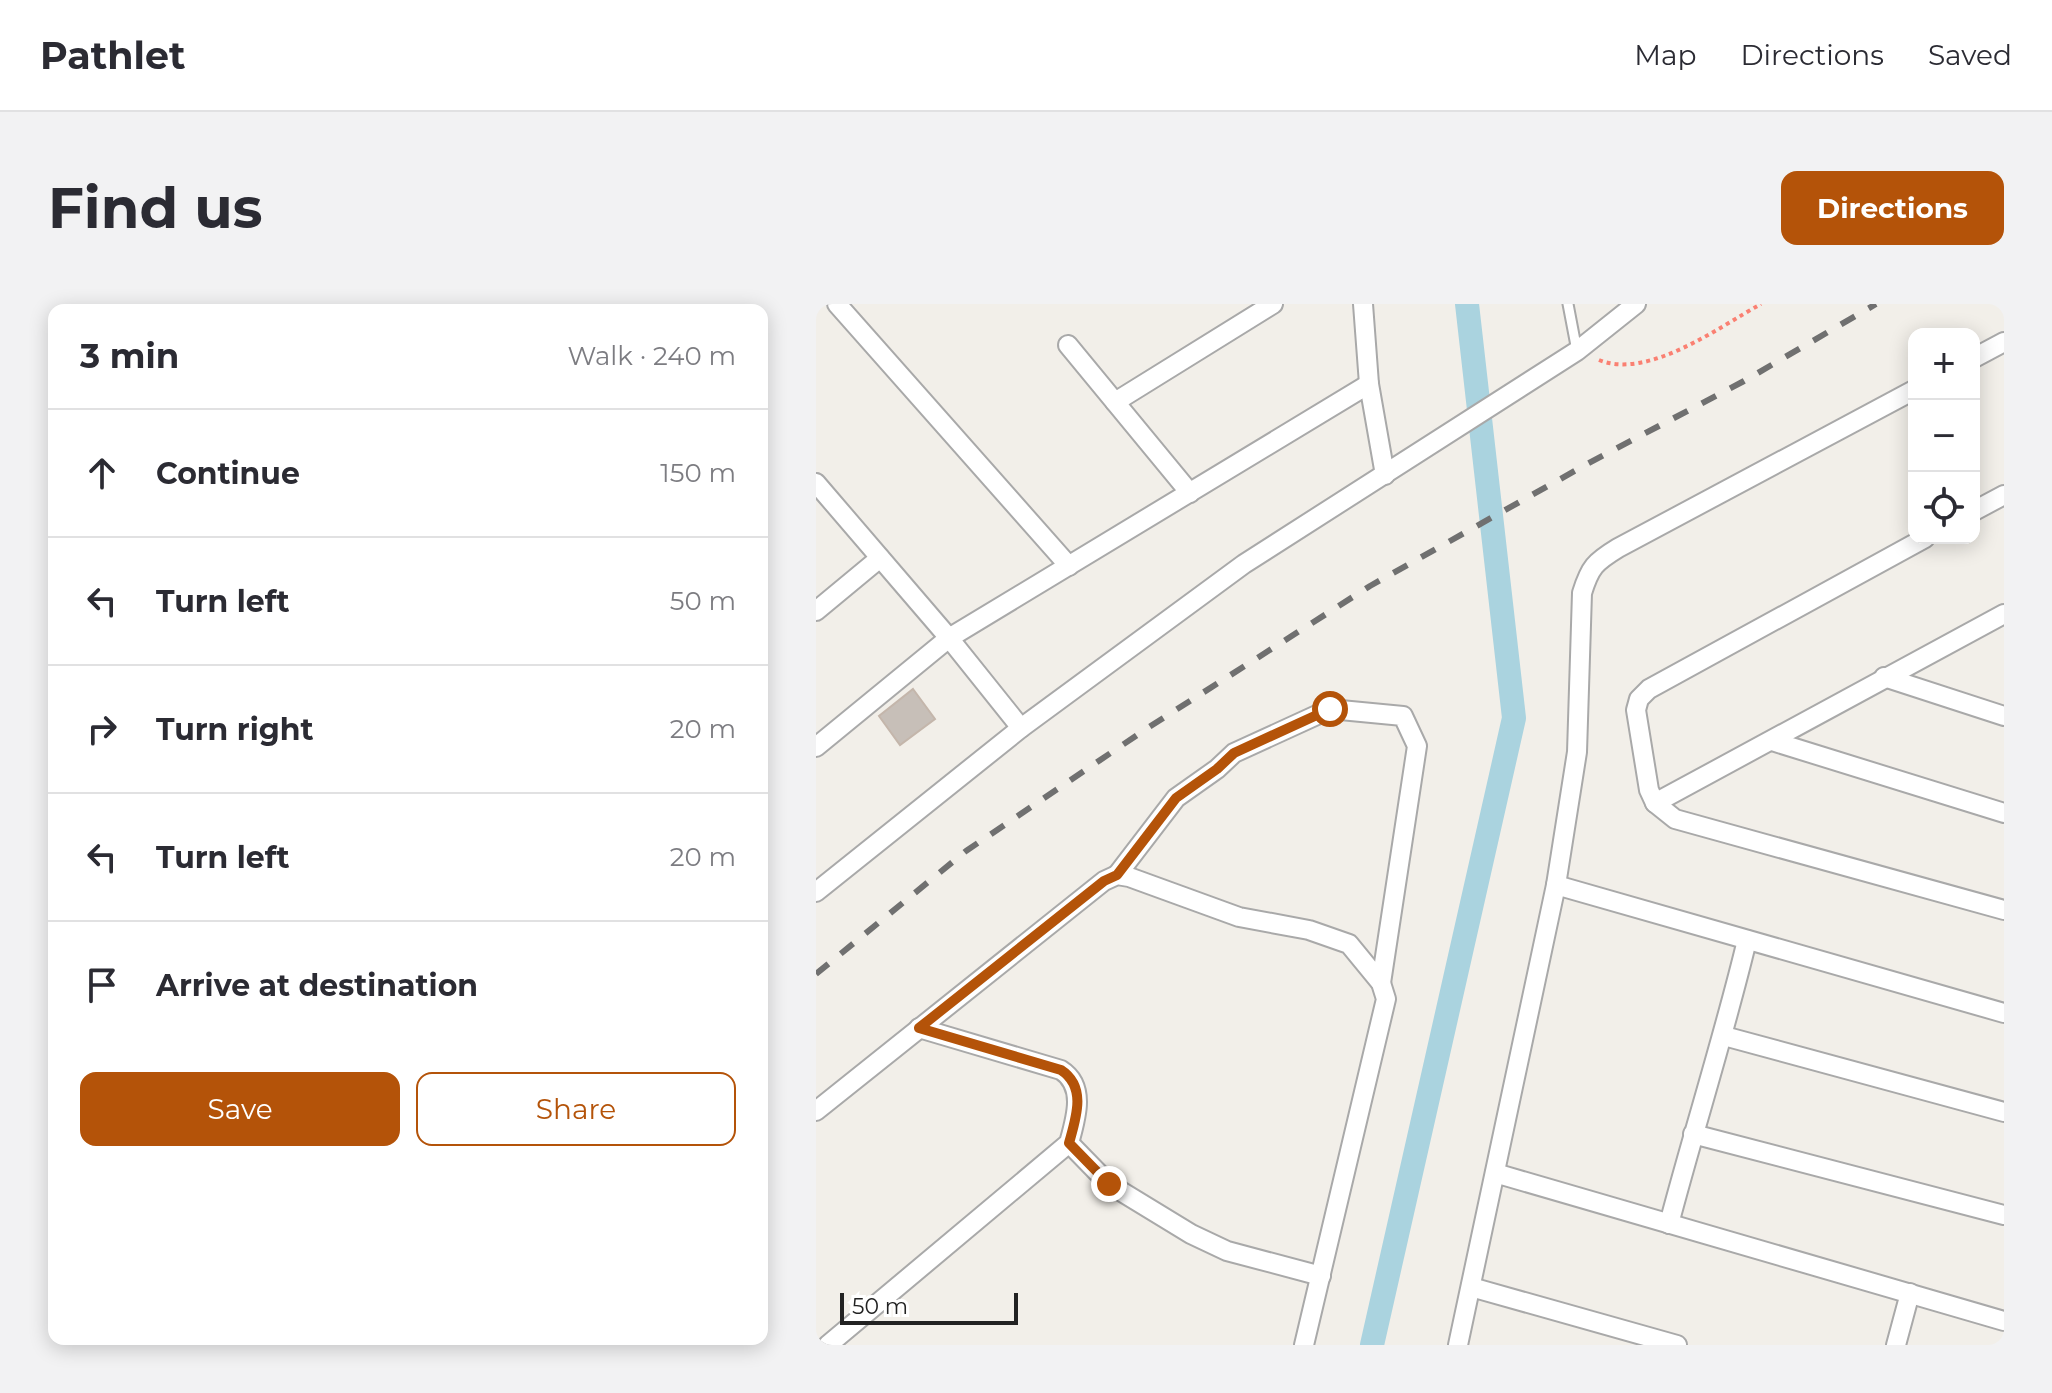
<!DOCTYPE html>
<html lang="en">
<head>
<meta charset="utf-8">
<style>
  :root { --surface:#fff; --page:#f2f2f3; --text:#2b2b33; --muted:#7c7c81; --line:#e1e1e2; --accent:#b45309 }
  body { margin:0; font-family:Montserrat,sans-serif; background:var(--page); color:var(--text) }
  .controls { position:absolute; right:24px; top:24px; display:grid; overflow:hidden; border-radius:16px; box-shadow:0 4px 20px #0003 }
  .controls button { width:72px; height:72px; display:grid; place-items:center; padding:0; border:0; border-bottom:2px solid var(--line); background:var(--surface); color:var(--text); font:40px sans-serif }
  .scale { position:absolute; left:24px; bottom:20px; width:178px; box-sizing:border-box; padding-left:8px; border:4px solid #222; border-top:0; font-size:22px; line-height:28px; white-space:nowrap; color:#222; -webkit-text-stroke:6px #fff; paint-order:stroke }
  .stop { position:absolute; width:24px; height:24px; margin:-18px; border:6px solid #b45309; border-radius:50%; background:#fff }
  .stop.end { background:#b45309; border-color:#fff; box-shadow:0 2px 8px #0008 }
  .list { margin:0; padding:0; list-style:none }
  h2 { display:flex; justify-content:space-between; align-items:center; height:104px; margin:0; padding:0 32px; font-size:34px }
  h2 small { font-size:26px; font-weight:400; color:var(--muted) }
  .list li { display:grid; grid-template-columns:52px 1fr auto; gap:24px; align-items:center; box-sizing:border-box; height:128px; padding:0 32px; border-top:2px solid var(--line) }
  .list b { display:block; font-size:30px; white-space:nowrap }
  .list em { font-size:26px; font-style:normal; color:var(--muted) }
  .actions { display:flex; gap:16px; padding:24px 32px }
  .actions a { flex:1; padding:18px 0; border:2px solid var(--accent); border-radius:16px; text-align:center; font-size:28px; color:var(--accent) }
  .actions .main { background:var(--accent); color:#fff }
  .icon { flex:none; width:44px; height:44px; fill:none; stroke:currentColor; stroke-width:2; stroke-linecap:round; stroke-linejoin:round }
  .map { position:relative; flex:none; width:1188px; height:1041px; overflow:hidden; border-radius:16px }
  header { display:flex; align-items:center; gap:48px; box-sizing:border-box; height:112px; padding:0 40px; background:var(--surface); border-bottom:2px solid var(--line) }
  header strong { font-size:38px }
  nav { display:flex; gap:44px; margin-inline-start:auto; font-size:28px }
  .intro { display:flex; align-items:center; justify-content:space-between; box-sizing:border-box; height:192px; padding:0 48px }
  h1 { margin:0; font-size:56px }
  .button { padding:20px 36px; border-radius:16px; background:var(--accent); color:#fff; font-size:28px; font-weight:700 }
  main { display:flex; gap:48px; padding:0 48px }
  aside { flex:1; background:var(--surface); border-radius:16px; box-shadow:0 4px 20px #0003 }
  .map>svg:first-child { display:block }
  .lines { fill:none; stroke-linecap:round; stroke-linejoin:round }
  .canal { stroke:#aad3df; stroke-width:24 }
  .building { fill:#c7bfb8; stroke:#c4b6ab; stroke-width:2 }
  .service-casing { stroke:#a9a9a9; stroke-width:13 }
  .minor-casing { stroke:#a9a9a9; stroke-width:22 }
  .path { stroke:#fa8072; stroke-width:4; stroke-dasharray:4 4; stroke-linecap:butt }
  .service { stroke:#fff; stroke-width:9 }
  .minor { stroke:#fff; stroke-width:18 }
  .rail { stroke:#707070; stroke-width:6; stroke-dasharray:16 16; stroke-linecap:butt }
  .route { stroke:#b45309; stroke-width:10 }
</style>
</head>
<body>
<header>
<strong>Pathlet</strong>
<nav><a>Map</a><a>Directions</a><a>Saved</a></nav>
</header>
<div class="intro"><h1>Find us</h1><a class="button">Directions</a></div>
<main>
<aside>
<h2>3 min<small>Walk · 240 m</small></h2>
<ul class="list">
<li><svg class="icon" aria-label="ahead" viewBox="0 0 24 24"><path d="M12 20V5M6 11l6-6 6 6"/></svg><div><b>Continue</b></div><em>150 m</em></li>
<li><svg class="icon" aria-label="left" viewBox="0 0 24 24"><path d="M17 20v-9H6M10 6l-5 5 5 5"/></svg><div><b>Turn left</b></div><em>50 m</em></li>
<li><svg class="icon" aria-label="right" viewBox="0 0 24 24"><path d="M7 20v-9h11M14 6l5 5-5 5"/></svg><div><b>Turn right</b></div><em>20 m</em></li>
<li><svg class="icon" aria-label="left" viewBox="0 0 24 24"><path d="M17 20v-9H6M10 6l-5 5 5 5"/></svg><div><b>Turn left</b></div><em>20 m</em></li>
<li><svg class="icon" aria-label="arrive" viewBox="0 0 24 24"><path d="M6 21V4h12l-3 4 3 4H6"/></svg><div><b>Arrive at destination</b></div></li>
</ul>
<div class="actions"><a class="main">Save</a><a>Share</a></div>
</aside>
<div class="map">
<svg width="1188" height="1041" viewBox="0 0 1188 1041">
  <rect width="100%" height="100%" fill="#f2efe9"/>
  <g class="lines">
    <path class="canal" d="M556 1041 698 414 651 0"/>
  </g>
  <path class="building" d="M97 385 119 415 84 441 63 412Z"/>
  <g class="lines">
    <defs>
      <path id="service" d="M752 0 761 47"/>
      <g id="minor">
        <path d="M21 0 253 262"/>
        <path d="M547 0 553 80 569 171"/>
        <path d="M252 41 374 189"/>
        <path d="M1158 54 1188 38"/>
        <path d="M299 98 457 0"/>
        <path d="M0 179 133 334 205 424"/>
        <path d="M1158 207 1188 191"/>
        <path d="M1109 234 833 385 823 395 820 406 833 486 839 499 859 515 1188 606"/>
        <path d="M0 307 64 254"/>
        <path d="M1068 373 1188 412"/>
        <path d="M956 437 1188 509"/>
        <path d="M0 443 133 334 553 80"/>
        <path d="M839 499 1188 310"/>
        <path d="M301 571 360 494 401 465 418 449 514 405 587 412 601 442 565 679"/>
        <path d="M740 581 1188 709"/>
        <path d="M0 588 205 424 428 260 761 47 820 0"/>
        <path d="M908 732 1188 808"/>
        <path d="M0 807 288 577 301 571 313 573 423 613 493 626 533 640 565 679 570 695 488 1041"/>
        <path d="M877 830 1188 911"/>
        <path d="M253 839 293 880 375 930 411 947 505 972"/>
        <path d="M679 869 1188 1017"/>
        <path d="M853 920C878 825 908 732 931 636"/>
        <path d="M655 983 861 1041"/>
        <path d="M12 1041 253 839C260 814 270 782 245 766L103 724"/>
        <path d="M642 1041 740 581 761 448 766 289C774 263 779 258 802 244L1098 86"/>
        <path d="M1080 1041 1094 989"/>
      </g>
    </defs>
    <use href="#service" class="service-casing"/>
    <use href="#minor" class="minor-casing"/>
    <path class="path" d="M783 56C832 76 903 23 945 0"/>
    <use href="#service" class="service"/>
    <use href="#minor" class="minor"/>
    <path class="rail" d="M0 670 150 547 330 425 554 282 771 160 928 77 1060 0"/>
  </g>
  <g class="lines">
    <path class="route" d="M293 880 253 839C260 814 271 783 245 766L103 724 288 577 301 571 360 494 401 465 418 449 514 405"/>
  </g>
</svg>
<div class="controls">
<button>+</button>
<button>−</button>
<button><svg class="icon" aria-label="locate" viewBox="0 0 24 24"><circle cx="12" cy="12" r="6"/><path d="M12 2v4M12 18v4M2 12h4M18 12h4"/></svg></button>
</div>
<div class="scale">50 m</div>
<div class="stop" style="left:514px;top:405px"></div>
<div class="stop end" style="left:293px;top:880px"></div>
</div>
</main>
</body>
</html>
